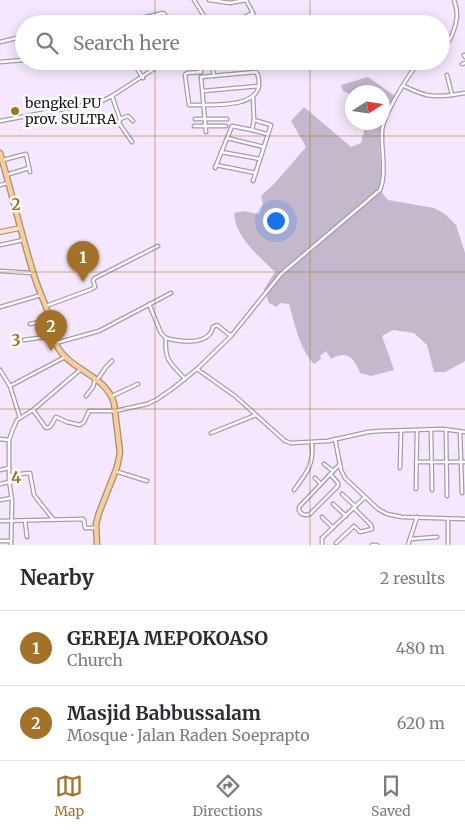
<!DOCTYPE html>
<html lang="en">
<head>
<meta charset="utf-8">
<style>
  :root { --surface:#fff; --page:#f7f7f7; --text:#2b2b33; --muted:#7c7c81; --line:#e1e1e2; --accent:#a47129 }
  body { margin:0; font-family:Merriweather,serif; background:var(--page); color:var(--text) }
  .compass { position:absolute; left:345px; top:85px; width:45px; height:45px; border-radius:50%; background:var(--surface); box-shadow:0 2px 12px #0003; rotate:78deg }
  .you { position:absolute; left:275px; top:220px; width:18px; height:18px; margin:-12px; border:4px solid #fff; border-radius:50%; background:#1a73e8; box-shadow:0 0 0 8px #1a73e833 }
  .badge { display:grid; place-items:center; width:32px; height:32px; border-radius:50%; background:var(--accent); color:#fff; font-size:16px; font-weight:700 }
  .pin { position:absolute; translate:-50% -41px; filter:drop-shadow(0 1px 2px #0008) }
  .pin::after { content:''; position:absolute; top:26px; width:18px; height:15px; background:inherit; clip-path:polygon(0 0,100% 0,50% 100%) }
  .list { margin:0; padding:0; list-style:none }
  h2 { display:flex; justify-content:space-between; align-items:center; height:65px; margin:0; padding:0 20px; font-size:21px }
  h2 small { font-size:16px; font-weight:400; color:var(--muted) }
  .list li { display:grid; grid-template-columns:32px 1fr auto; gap:15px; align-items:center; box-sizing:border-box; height:75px; padding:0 20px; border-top:1px solid var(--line) }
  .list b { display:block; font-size:19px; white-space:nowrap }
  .list p { margin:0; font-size:16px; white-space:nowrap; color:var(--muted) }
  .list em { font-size:16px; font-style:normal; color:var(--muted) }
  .icon { flex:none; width:28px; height:28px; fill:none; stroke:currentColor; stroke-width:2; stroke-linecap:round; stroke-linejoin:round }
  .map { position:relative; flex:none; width:465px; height:545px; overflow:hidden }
  .search { position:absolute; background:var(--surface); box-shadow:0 2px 12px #0003; left:15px; right:15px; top:15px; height:55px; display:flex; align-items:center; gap:12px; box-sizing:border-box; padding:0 18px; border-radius:28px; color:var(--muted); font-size:19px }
  .sheet { height:215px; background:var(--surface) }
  nav { display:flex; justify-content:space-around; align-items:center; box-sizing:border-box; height:70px; border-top:1px solid var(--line); background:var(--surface); font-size:14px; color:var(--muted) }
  nav a { display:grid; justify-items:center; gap:2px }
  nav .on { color:var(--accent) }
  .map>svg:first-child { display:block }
  .green { fill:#c4b8cd }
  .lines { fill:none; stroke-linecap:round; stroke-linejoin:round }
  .minor-casing { stroke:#a59aae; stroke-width:5 }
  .major-casing { stroke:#a88d70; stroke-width:6 }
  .highway-casing { stroke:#a88d70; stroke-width:7 }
  .minor { stroke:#fff; stroke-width:2.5 }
  .major { stroke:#fae2c5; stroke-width:4 }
  .highway { stroke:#f6ce9e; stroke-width:4.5 }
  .grid { fill:none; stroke:#a47129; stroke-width:1; stroke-opacity:0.55 }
  .poi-dot { fill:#a47129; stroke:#fff; stroke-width:2 }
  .labels { text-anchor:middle; stroke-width:5; stroke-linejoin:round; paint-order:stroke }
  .poi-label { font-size:14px; fill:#18141b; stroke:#fff; text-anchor:start }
  .grid-label { font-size:16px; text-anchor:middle; font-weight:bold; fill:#a47129; stroke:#fff; stroke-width:5; stroke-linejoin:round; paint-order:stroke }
</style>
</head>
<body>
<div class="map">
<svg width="465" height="545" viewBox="0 0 465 545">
  <rect width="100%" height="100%" fill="#f5e8fe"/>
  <g class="green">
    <path d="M368 77 396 97 383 122 382 92H352V95L343 91 341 85Z"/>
    <path d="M304 107 351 147 361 143 366 123 382 122C375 143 385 168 379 189L388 200 434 208 445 214 456 225 465 253V361L445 372H434L427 345 414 333 393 330 382 336 394 370 371 376 360 373C354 357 346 350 331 359L326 351 320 356 321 359 314 364C299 348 295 324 289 304L280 303 277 307 269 303 264 289 275 272C259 256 235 237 234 213L243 211 259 214 263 204 261 196 275 183 306 147 291 121Z"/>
  </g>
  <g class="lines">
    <defs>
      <g id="minor">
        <path d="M194 0 209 24"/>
        <path d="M209 0 230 3 246 0 253 13 254 24"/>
        <path d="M133 20 163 13 165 15 169 24"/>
        <path d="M229 24 253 13"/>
        <path d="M0 42 21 37"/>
        <path d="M441 50C450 44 456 27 457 16 457 11 456 5 454 0"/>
        <path d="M464 55 465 57"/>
        <path d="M132 61 143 78"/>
        <path d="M198 61 201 72"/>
        <path d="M211 61 214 76"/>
        <path d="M0 62 24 60"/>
        <path d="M462 64 465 63"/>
        <path d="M201 72 187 73 185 75 189 105C207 104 259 110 259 83 259 79 259 76 256 72L201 77"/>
        <path d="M201 77 206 132"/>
        <path d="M404 86C422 95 431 98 452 95L447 75"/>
        <path d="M203 91 259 86"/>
        <path d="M452 95 465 93"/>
        <path d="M112 96 120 119 119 123 132 142"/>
        <path d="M253 96 254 120 271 125 253 181"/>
        <path d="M120 119 128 116 133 121"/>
        <path d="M195 119H227"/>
        <path d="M0 121 100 102 112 96 166 61"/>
        <path d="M194 126H226"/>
        <path d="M252 130 267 134"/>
        <path d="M227 138 264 147"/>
        <path d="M221 152 260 159"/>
        <path d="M3 160 26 154 30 172"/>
        <path d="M216 165 256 173"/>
        <path d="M215 168 232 126 252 130 254 120"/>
        <path d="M6 175 29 168"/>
        <path d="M0 185 8 183"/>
        <path d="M0 245 23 240"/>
        <path d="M0 271 33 273"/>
        <path d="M149 304 161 333 166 338C180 342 209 346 213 327L217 325 231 336"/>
        <path d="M46 306 92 289 95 287 93 280 95 278 158 246"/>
        <path d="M0 307 41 295"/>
        <path d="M30 324 49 320"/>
        <path d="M166 338C164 361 171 363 185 379"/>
        <path d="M24 340 52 336"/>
        <path d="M56 343 99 331 171 293"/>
        <path d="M197 369 235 396 285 441 291 443 328 441 368 432 381 431 443 429 465 432"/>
        <path d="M0 370 10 386 20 418"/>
        <path d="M97 380 106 367 112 361"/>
        <path d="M10 386 65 357"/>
        <path d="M86 396 93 387 95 380"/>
        <path d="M112 396 138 384"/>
        <path d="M33 410 46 428 50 427 56 417 67 422 80 425 84 422 89 411H115L147 404 156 400 172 389 197 369 231 336 281 274 380 190C387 173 381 150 382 132 382 117 410 71 421 61"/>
        <path d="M431 430 432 490"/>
        <path d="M446 430 447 496"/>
        <path d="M460 431 462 493"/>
        <path d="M211 433 256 415"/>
        <path d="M0 439 9 440"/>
        <path d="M335 439 341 470 345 478 378 509 387 514 402 517 465 519"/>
        <path d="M416 462H465"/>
        <path d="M324 464 333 471"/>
        <path d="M400 468 401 431"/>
        <path d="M0 470 9 468"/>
        <path d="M115 471 147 481"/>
        <path d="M330 474 338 483V486L310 514C306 516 301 515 299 510V507L340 464"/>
        <path d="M10 475 30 473 34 495 53 519"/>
        <path d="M315 478 321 484"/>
        <path d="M0 484 9 482"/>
        <path d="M416 489 417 431"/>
        <path d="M294 490C307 473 314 464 312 443"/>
        <path d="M342 494 355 506"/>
        <path d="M0 500 12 498"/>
        <path d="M333 504 346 516"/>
        <path d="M322 517 333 528"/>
        <path d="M448 519V545"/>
        <path d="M0 521 83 519 84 520 85 528H96"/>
        <path d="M25 521 27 537"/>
        <path d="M410 539 437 537"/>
        <path d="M0 541H11"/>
        <path d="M336 543 354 526 360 532 372 529 371 525 354 508"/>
        <path d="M11 545 12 501 9 480V440L13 429 17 420 33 410 81 369"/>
        <path d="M322 545V538L364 498"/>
        <path d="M372 545H377"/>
        <path d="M408 545 417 517"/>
      </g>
      <path id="major" d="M0 232 20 228"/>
      <path id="highway" d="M0 153C12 193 21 234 34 275 37 286 42 296 46 307 50 319 51 332 56 344 68 370 105 374 114 403L120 453 117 467 99 513 96 524 97 545"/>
    </defs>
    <use href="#minor" class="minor-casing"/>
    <use href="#major" class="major-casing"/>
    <use href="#highway" class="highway-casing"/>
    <use href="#minor" class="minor"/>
    <use href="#major" class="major"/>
    <use href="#highway" class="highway"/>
  </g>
  <path class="grid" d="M155 0V24M310 0V24M155 61V545M310 61V545M0 136H465M0 272H465M0 409H465"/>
  <circle class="poi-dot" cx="15" cy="111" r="5"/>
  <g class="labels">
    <g class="poi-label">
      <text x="25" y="108">bengkel PU<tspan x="25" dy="16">prov. SULTRA</tspan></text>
    </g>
  </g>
  <g class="grid-label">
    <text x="16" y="210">2</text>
    <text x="16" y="346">3</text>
    <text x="16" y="483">4</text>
  </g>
</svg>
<svg class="compass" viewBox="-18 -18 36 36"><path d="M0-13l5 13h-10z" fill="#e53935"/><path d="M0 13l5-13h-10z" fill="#7c7c81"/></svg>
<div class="you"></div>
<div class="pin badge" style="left:83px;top:282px">1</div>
<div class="pin badge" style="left:51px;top:351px">2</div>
<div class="search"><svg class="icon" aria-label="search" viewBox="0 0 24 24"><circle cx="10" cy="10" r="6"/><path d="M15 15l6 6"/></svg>Search here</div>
</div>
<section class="sheet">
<h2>Nearby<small>2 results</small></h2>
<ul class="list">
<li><span class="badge">1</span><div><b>GEREJA MEPOKOASO</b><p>Church</p></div><em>480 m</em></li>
<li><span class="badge">2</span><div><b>Masjid Babbussalam</b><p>Mosque · Jalan Raden Soeprapto</p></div><em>620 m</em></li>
</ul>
</section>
<nav>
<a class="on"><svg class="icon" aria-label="map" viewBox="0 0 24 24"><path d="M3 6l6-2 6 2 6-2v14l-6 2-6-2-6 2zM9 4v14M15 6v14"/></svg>Map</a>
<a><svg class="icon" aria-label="directions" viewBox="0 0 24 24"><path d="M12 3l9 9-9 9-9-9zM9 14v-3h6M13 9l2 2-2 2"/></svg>Directions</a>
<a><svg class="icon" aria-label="saved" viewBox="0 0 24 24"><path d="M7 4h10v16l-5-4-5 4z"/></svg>Saved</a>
</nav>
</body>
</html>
